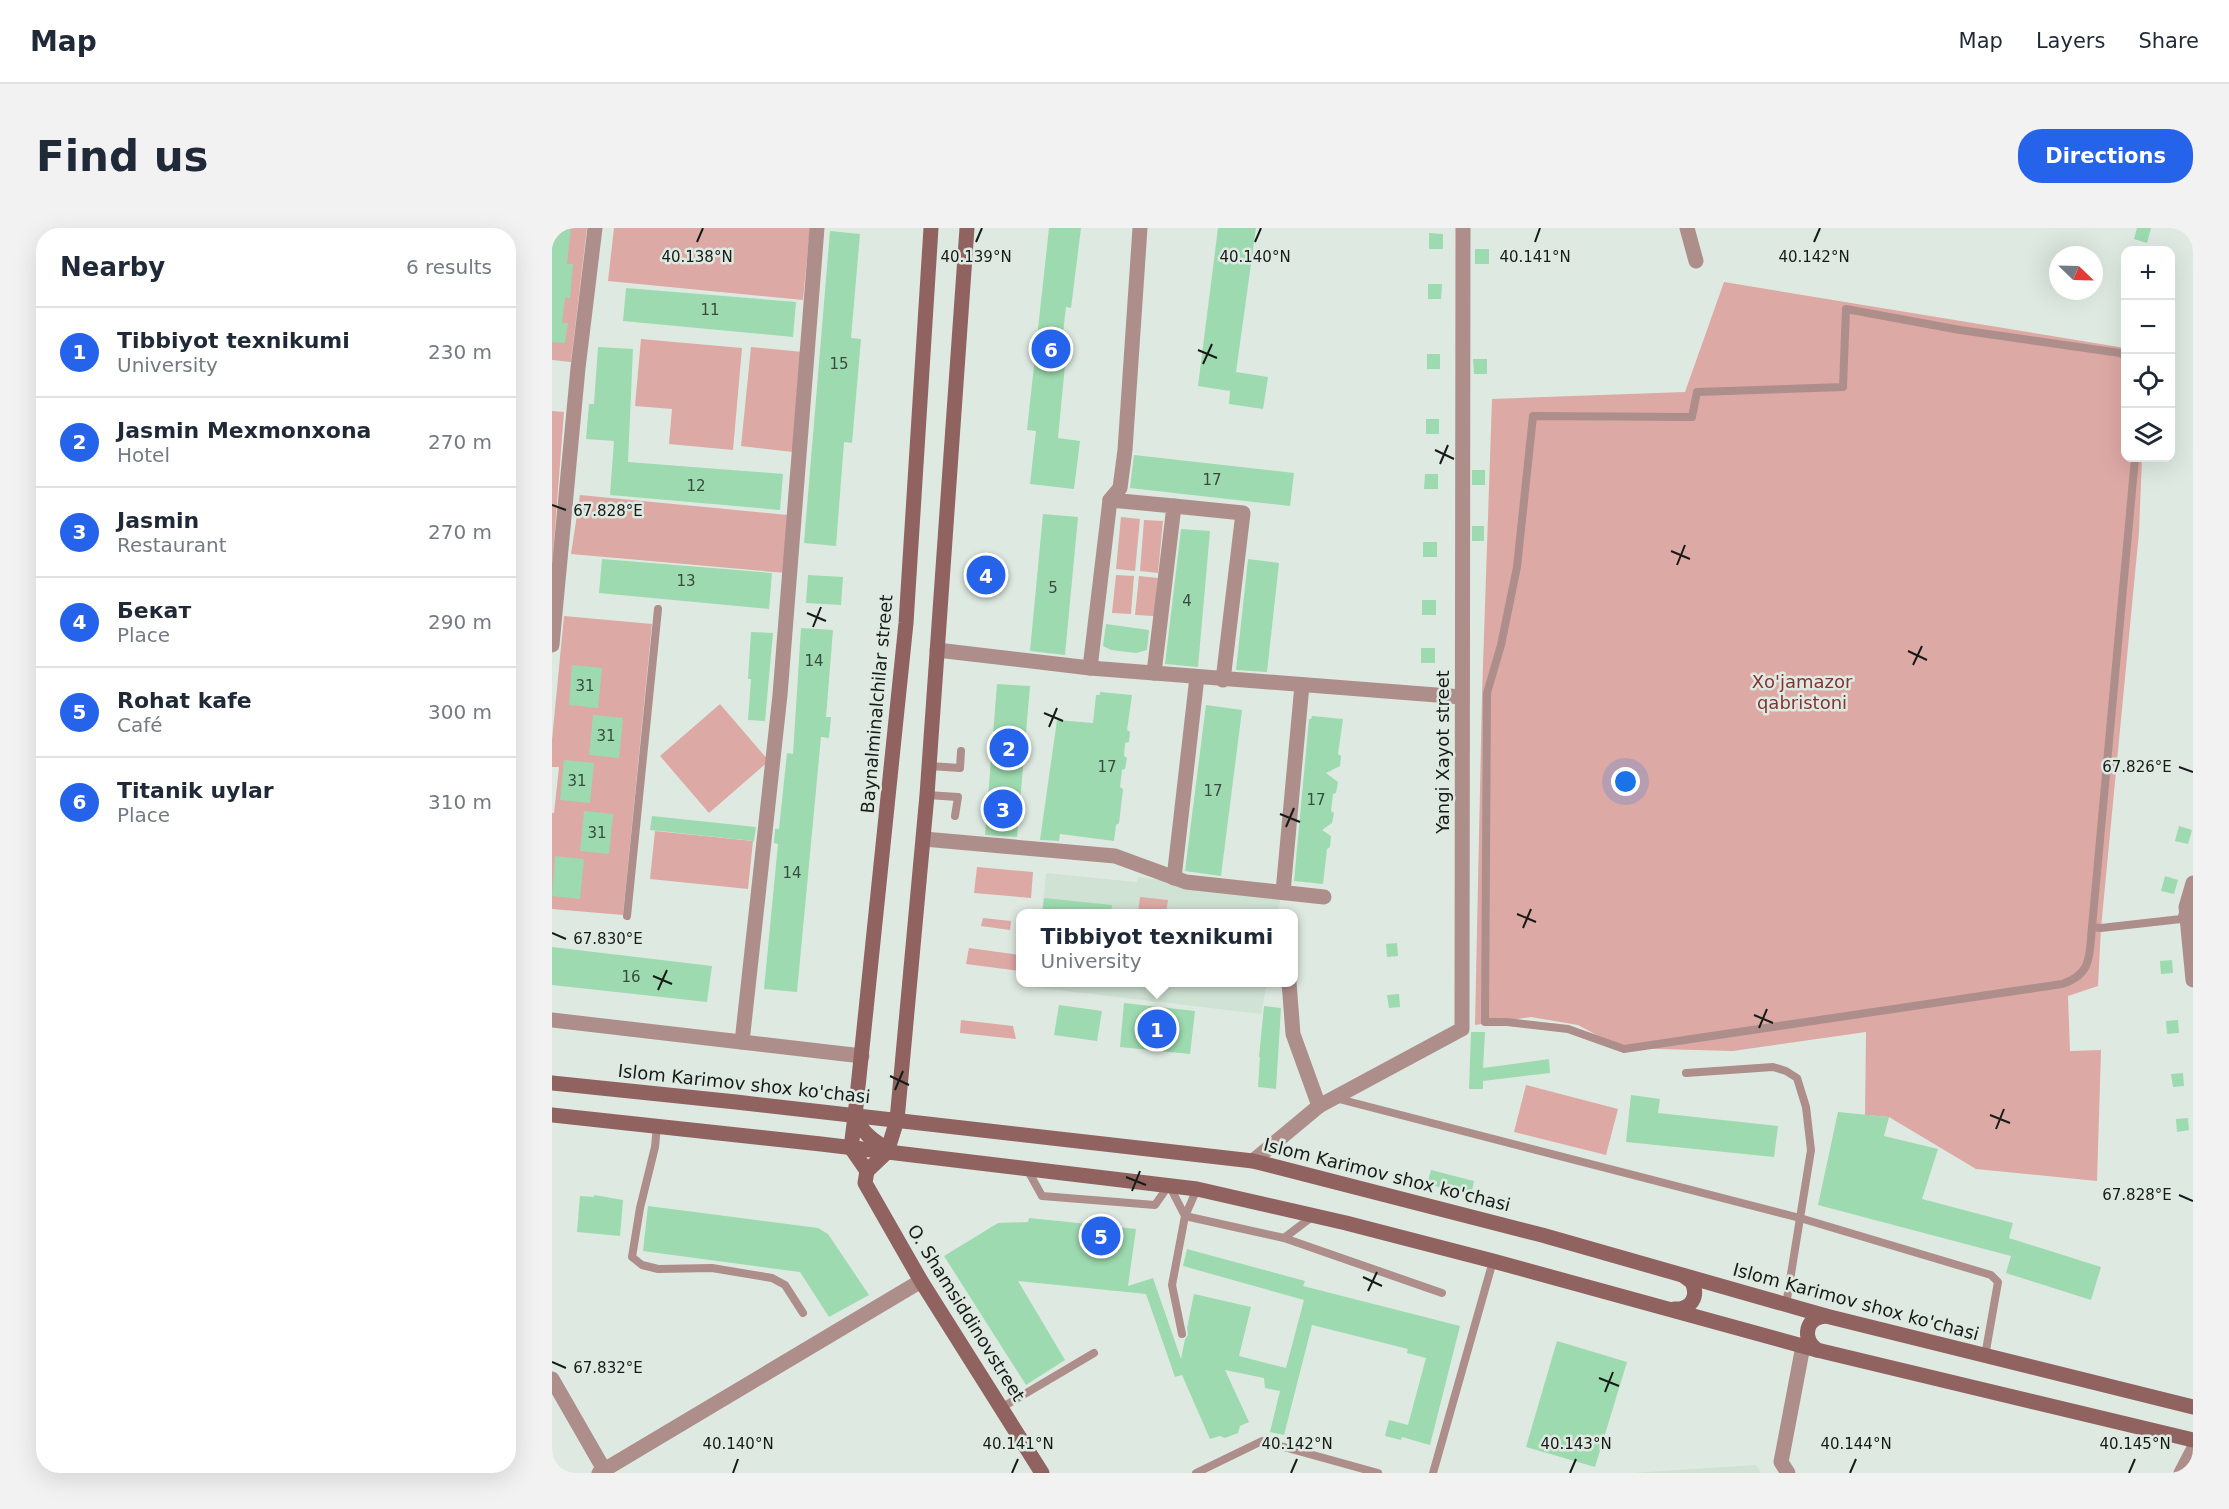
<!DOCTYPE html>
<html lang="en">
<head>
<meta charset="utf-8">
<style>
  :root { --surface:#fff; --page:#f2f2f3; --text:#1f2937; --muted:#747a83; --line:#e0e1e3; --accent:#2563eb }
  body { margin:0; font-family:"DejaVu Sans",sans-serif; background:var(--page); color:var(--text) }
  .controls { position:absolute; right:18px; top:18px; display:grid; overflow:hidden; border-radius:12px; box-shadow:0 6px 24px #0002 }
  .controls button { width:54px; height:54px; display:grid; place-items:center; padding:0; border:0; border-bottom:2px solid var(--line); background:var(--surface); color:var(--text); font:30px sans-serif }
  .compass { position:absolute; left:1497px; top:18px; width:54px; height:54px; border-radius:50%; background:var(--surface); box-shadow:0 6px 24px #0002; rotate:113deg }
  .you { position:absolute; left:1074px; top:554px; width:21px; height:21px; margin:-15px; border:4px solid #fff; border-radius:50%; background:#1a73e8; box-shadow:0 0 0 9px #1a73e833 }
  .badge { display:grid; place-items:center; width:39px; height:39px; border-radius:50%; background:var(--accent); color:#fff; font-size:20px; font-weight:700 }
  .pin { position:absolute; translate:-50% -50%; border:3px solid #fff; box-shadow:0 2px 6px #0006 }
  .popup { position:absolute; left:464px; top:681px; width:282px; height:78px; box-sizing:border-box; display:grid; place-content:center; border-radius:12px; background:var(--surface); filter:drop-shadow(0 2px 4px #0005); font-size:20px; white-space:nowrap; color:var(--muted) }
  .popup b { font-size:22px; color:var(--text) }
  .popup::after { content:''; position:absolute; left:50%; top:100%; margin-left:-12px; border:12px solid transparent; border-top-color:var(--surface) }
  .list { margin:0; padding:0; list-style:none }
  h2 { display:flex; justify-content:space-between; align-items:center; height:78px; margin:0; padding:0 24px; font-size:26px }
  h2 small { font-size:20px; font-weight:400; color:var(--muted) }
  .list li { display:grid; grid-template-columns:39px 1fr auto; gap:18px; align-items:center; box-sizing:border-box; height:90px; padding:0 24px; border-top:2px solid var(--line) }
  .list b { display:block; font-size:22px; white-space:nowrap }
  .list p { margin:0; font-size:20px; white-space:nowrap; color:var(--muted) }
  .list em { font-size:20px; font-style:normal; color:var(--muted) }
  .icon { flex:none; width:33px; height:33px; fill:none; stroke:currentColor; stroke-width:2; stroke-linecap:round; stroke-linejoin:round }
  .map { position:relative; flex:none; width:1641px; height:1245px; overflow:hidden; border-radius:24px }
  header { display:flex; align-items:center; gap:36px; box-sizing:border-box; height:84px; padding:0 30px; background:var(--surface); border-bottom:2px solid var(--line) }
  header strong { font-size:28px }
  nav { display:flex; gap:33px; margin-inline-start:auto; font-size:21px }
  .intro { display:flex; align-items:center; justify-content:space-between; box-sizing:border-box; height:144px; padding:0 36px }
  h1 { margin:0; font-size:42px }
  .button { padding:15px 27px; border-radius:24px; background:var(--accent); color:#fff; font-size:21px; font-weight:700 }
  main { display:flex; gap:36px; padding:0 36px }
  aside { flex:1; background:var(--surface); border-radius:24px; box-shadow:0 6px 24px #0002 }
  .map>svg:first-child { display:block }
  .built { fill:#cfe2d4 }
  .green { fill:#dda9a5 }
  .building { fill:#9ddaaf }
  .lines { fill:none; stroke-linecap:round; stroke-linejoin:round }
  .lane { stroke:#ae8e8b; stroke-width:8 }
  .street { stroke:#ae8e8b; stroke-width:15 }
  .secondary { stroke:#906360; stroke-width:15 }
  .ticks { fill:none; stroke:#171b18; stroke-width:2 }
  .labels { text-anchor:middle; stroke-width:5; stroke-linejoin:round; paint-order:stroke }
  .number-label { font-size:15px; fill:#384b3e }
  .park-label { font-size:18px; fill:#873333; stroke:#deeae1 }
  .street-label { font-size:18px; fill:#171b18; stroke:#deeae1 }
  .ticks-label { font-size:15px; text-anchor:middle; fill:#171b18; stroke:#deeae1; stroke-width:5; stroke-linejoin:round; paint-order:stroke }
</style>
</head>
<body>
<header>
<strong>Map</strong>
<nav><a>Map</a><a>Layers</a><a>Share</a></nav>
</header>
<div class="intro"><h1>Find us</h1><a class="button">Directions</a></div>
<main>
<aside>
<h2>Nearby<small>6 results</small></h2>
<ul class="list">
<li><span class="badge">1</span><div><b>Tibbiyot texnikumi</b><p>University</p></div><em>230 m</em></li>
<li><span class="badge">2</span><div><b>Jasmin Mexmonxona</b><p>Hotel</p></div><em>270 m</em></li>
<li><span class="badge">3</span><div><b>Jasmin</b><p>Restaurant</p></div><em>270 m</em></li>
<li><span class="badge">4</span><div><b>Бекат</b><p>Place</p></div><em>290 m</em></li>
<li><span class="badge">5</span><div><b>Rohat kafe</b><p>Café</p></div><em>300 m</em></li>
<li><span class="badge">6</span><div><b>Titanik uylar</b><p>Place</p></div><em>310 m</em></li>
</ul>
</aside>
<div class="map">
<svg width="1641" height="1245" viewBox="0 0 1641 1245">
  <rect width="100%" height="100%" fill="#deeae1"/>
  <g class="built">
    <path d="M494 645 585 654 586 649 729 669 726 685 490 686Z"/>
    <path d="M481 754 715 755 709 786 480 759Z"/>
    <path d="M1204 1237 1209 1245H1080Z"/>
  </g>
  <g class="green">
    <path d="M0 0H35L19 134 0 132Z"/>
    <path d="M62 0H258L251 72 56 53Z"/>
    <path d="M1172 54 1573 120 1574 230H1590L1587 304 1549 700 1546 758 1516 768 1518 823 1549 822 1545 953 1424 941 1337 889 1313 887 1314 804 1181 823 1069 820 1026 797 979 789 923 797 930 466 940 171 1133 164Z"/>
    <path d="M89 111 190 120 181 222 117 216 120 181 83 178Z"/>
    <path d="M199 119 251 124 241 224 189 218Z"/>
    <path d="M0 183 12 184 0 340Z"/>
    <path d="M28 267 236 287 234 345 19 326Z"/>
    <path d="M569 289 588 291 583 343 564 341Z"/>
    <path d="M592 292 611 293 606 345 588 343Z"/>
    <path d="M564 347 582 348 579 386 560 385Z"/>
    <path d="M587 348 606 350 602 388 583 387Z"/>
    <path d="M12 388 100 396 71 687 0 681V585H2L7 539H0V512Z"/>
    <path d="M168 476 217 533 157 585 108 528Z"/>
    <path d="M103 603 201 613 196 661 98 651Z"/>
    <path d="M425 639 481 644 479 670 422 665Z"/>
    <path d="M588 669 616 672 614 685H586Z"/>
    <path d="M431 690 459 693 458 702 429 698Z"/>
    <path d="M417 720 468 727V743L414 736Z"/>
    <path d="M409 792 461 798 464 811 408 805Z"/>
    <path d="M974 857 1066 881 1054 927 962 904Z"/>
  </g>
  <g class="building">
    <path d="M0 0H19L15 36H21L18 70H13L10 95H16L13 115 0 114Z"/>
    <path d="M497 0H529L519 80 514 79 511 105 516 106 506 210 528 213 522 261 478 256 484 203 475 202Z"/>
    <path d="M666 0H704L684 144 716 149 711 181 677 176 678 163 646 158Z"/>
    <path d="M1585 0H1599L1595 15 1582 11Z"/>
    <path d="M278 3 308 6 299 110 309 111 300 215 292 214 284 318 252 315Z"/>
    <path d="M877 5 891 6V21H877Z"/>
    <rect x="923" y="21" width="14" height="15"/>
    <path d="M876 56H890L889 71H876Z"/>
    <path d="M74 60 244 74 241 109 71 93Z"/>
    <path d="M46 119 81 121 76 234 231 246 228 282 58 267 62 213 34 211 37 176H42Z"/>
    <rect x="875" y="126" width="13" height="15"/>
    <path d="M921 131H935V146H922Z"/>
    <rect x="874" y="191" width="13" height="15"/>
    <path d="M582 227 742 245 738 278 578 260Z"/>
    <rect x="920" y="242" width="13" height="15"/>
    <path d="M873 246H886V261H872Z"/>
    <path d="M491 286 526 289 513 427 478 423Z"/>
    <rect x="920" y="298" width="12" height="15"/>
    <path d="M629 301 658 303 646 439 613 436Z"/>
    <rect x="871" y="314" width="14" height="15"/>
    <path d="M429 326 443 328 439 367 425 366Z"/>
    <path d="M50 331 220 345 217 381 47 365Z"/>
    <path d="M696 331 727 335 715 444 684 442Z"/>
    <path d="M256 347 291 349 289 377 254 375Z"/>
    <rect x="870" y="372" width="14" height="15"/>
    <path d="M554 396 597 402 595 422 584 425 559 422 551 418Z"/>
    <path d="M249 400 281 402 274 489H279L277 510 269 509 245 764 212 761 226 616 222 615 223 601H227L235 525 241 526Z"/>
    <path d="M199 404 221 405 213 493 196 492 199 451H196Z"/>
    <rect x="869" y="420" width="14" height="15"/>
    <path d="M20 437 50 440 46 480 17 477Z"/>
    <path d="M445 456 478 458 465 609 433 607Z"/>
    <path d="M548 464 580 467 575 502 578 504 577 514 573 515 572 528 575 530 573 541 570 542 568 559 571 561 567 595 564 597 562 613 508 606 507 613 488 612 505 492 541 495 544 467H548Z"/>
    <path d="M654 477 690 482 669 648 633 643Z"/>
    <path d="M41 487 71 490 67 530 37 527Z"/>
    <path d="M760 488 791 491 786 526 789 528 788 538 774 545 786 554 784 565 781 566 779 583 782 585 780 595 770 602 779 608 778 619 775 621 771 656 742 653 757 491H759Z"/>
    <path d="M12 532 42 535 38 575 8 572Z"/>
    <path d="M32 583 61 586 57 626 28 623Z"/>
    <path d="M100 588 204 599 202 613 98 602Z"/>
    <path d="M1627 598 1640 602 1636 616 1623 613Z"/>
    <path d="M3 628 32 631 28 671 0 668Z"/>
    <path d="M1613 648 1626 652 1622 666 1609 663Z"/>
    <path d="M492 670 560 677 559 686H490Z"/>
    <path d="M845 715 846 728 835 729 834 716Z"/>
    <path d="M0 719 160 738 155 774 0 757Z"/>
    <path d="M1620 732 1621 745 1609 746 1608 733Z"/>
    <path d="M847 766 848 779 837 780 835 767Z"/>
    <path d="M572 775 643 783 638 826 568 819Z"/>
    <path d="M507 777 550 783 545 813 502 807Z"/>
    <path d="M712 778 729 780 724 861 706 859 708 829H707Z"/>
    <path d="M1626 792 1627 805 1615 806 1614 793Z"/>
    <path d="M919 804H933L931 840 997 831 998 845 931 853V861H917Z"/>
    <path d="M1631 845 1632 858 1621 859 1619 846Z"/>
    <path d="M1079 867 1108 871 1106 885 1226 898 1222 929 1074 914Z"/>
    <path d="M1286 884 1337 889 1332 908 1386 921 1370 971 1461 995 1457 1010 1549 1039 1539 1072 1454 1045 1459 1028 1266 977Z"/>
    <path d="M1636 890 1637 902 1625 904 1624 891Z"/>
    <path d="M879 942 922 953 919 967 875 956Z"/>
    <path d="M42 967 71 972 68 1008 25 1004 28 968 42 969Z"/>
    <path d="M96 978 266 1000 276 1006 317 1067 277 1089 248 1044 91 1023Z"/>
    <path d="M477 990 584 1001 576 1058 601 1050 629 1131 633 1111 636 1107 635 1100 642 1066 699 1079 687 1128 734 1140 752 1072 631 1038 635 1021 753 1053 751 1058 908 1098 878 1217 850 1209 849 1212 833 1208 837 1192 856 1197 874 1130 855 1125 856 1121 760 1097 732 1207 718 1204 728 1163 713 1160 712 1150 673 1142 697 1194 688 1198 686 1205 673 1210 668 1208 658 1211 630 1147 623 1149 594 1066 466 1053 513 1132 474 1157 392 1028 446 995 476 994Z"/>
    <path d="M1005 1113 1075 1134 1043 1239 974 1219Z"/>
  </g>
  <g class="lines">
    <g class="lane">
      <path d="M1583 230 1540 699 1549 700 1629 691 1632 682"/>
      <path d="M378 538 408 540 409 523"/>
      <path d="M375 567 406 569 403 588"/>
      <path d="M75 688 106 381"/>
      <path d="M1540 699C1537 727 1541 746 1510 756L1072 821 1016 801 955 794H933L935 465 949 417 965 339 981 188 1140 189 1145 164 1291 159 1294 81 1408 102 1568 125 1574 129"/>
      <path d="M1134 845 1221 839 1234 843 1245 850 1254 879 1259 922 1234 1077"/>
      <path d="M783 870 1248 990 1439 1047 1446 1054 1433 1128"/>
      <path d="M105 898 103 919 88 980 80 1029 90 1037 106 1041 160 1040 220 1050 233 1057 251 1085"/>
      <path d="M475 941 490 968 603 977 617 957 633 988 732 1010 761 988"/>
      <path d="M732 1010 890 1065"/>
      <path d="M630 1106 620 1057 633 988 645 961"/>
      <path d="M449 1180 542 1125"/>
      <path d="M644 1245 710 1213 826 1245"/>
      <path d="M881 1245 941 1033"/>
    </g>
    <g class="street">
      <path d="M1135 0 1144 33"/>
      <path d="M558 272 622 278 602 445"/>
      <path d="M622 278 691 285 671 452"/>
      <path d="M0 417 26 140 43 0"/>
      <path d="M385 422 538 440 910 469"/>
      <path d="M538 440 558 272 568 260 573 222 588 0"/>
      <path d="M372 611 563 628 634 654 772 669"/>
      <path d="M622 650 645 449"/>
      <path d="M1641 655 1634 679 1641 752"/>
      <path d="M731 664 750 457"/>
      <path d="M737 754 741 806 767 878"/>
      <path d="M0 792 310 828"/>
      <path d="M190 814 228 467 265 0"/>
      <path d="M701 933 767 878 910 801 911 0"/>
      <path d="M0 1151 54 1245"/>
      <path d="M47 1245 369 1053"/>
      <path d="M1236 1245 1229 1234 1251 1118"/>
      <path d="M1629 1245 1641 1222"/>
    </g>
    <g class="secondary">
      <path d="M0 855 184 874 701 933 990 1007 1274 1088 1641 1179"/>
      <path d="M0 887 269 916 645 961 794 995 941 1033 1265 1122 1641 1212"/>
      <path d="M303 888 299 920 315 943 335 924 345 892 375 567 415 0"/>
      <path d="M338 922C322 914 310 905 303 888L354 395 379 0"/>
      <path d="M315 943 313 955 369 1053 490 1245"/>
      <path d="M1122 1081C1139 1082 1147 1069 1140 1054L1132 1048"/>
      <path d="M1265 1122C1249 1110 1254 1089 1274 1088"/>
    </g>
  </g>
  <path class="ticks" d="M145 14 151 0M424 14 430 0M703 14 709 0M983 14 988 0M1262 14 1268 0M646 122 665 130M651 136 660 116M883 222 902 231M888 236 896 217M0 277 14 282M1119 323 1138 331M1125 337 1133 317M255 385 274 393M261 399 269 379M1356 423 1375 432M1361 437 1370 418M492 485 511 493M497 499 505 480M1627 539 1641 544M728 586 748 594M734 599 742 580M965 686 984 694M971 700 979 681M0 705 14 711M101 748 120 756M106 762 115 742M1202 787 1221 795M1207 800 1215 781M338 848 357 857M343 862 351 843M1438 887 1458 895M1444 901 1452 881M574 949 594 957M580 963 588 943M1627 967 1641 973M811 1049 830 1058M816 1063 825 1044M0 1134 14 1140M1047 1150 1067 1158M1053 1164 1061 1144M181 1245 186 1231M460 1245 466 1231M739 1245 745 1231M1018 1245 1024 1231M1298 1245 1304 1231M1577 1245 1583 1231"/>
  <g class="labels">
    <g class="number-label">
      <text x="158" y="87">11</text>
      <text x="287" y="141">15</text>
      <text x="660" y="257">17</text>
      <text x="144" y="263">12</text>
      <text x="134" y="358">13</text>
      <text x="501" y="365">5</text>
      <text x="635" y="378">4</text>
      <text x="262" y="438">14</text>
      <text x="33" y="463">31</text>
      <text x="54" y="513">31</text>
      <text x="555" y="544">17</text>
      <text x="25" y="558">31</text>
      <text x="661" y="568">17</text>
      <text x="764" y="577">17</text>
      <text x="45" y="610">31</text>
      <text x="240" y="650">14</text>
      <text x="79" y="754">16</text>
    </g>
    <g class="park-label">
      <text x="1250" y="460">Xo'jamazor<tspan x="1250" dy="21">qabristoni</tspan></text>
    </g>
    <g class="street-label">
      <text transform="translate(325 476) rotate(-85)" y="6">Baynalminalchilar street</text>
      <text transform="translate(891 524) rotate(-90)" y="6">Yangi Xayot street</text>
      <text transform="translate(192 856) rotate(6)" y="6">Islom Karimov shox ko'chasi</text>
      <text transform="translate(835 947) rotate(14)" y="6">Islom Karimov shox ko'chasi</text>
      <text transform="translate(1304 1074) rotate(15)" y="6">Islom Karimov shox ko'chasi</text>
      <text transform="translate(414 1085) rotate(58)" y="6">O. Shamsiddinovstreet</text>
    </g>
  </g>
  <g class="ticks-label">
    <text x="145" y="34">40.138°N</text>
    <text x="424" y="34">40.139°N</text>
    <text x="703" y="34">40.140°N</text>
    <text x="983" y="34">40.141°N</text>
    <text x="1262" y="34">40.142°N</text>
    <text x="56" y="288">67.828°E</text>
    <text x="1585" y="544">67.826°E</text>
    <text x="56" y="716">67.830°E</text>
    <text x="1585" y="972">67.828°E</text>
    <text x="56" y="1145">67.832°E</text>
    <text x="186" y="1221">40.140°N</text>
    <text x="466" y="1221">40.141°N</text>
    <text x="745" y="1221">40.142°N</text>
    <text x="1024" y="1221">40.143°N</text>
    <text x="1304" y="1221">40.144°N</text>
    <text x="1583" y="1221">40.145°N</text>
  </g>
</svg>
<div class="controls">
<button>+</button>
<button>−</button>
<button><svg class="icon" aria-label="locate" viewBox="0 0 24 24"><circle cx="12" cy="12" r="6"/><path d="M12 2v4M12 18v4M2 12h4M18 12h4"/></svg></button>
<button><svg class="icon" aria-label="layers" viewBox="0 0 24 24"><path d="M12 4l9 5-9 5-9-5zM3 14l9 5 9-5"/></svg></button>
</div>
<svg class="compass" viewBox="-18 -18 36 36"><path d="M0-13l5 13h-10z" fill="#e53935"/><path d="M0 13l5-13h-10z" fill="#747a83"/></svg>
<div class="you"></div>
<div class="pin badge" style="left:605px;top:801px">1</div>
<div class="popup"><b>Tibbiyot texnikumi</b>University</div>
<div class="pin badge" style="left:457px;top:520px">2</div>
<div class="pin badge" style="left:451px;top:581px">3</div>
<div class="pin badge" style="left:434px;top:347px">4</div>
<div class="pin badge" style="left:549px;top:1008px">5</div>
<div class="pin badge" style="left:499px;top:121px">6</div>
</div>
</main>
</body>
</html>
